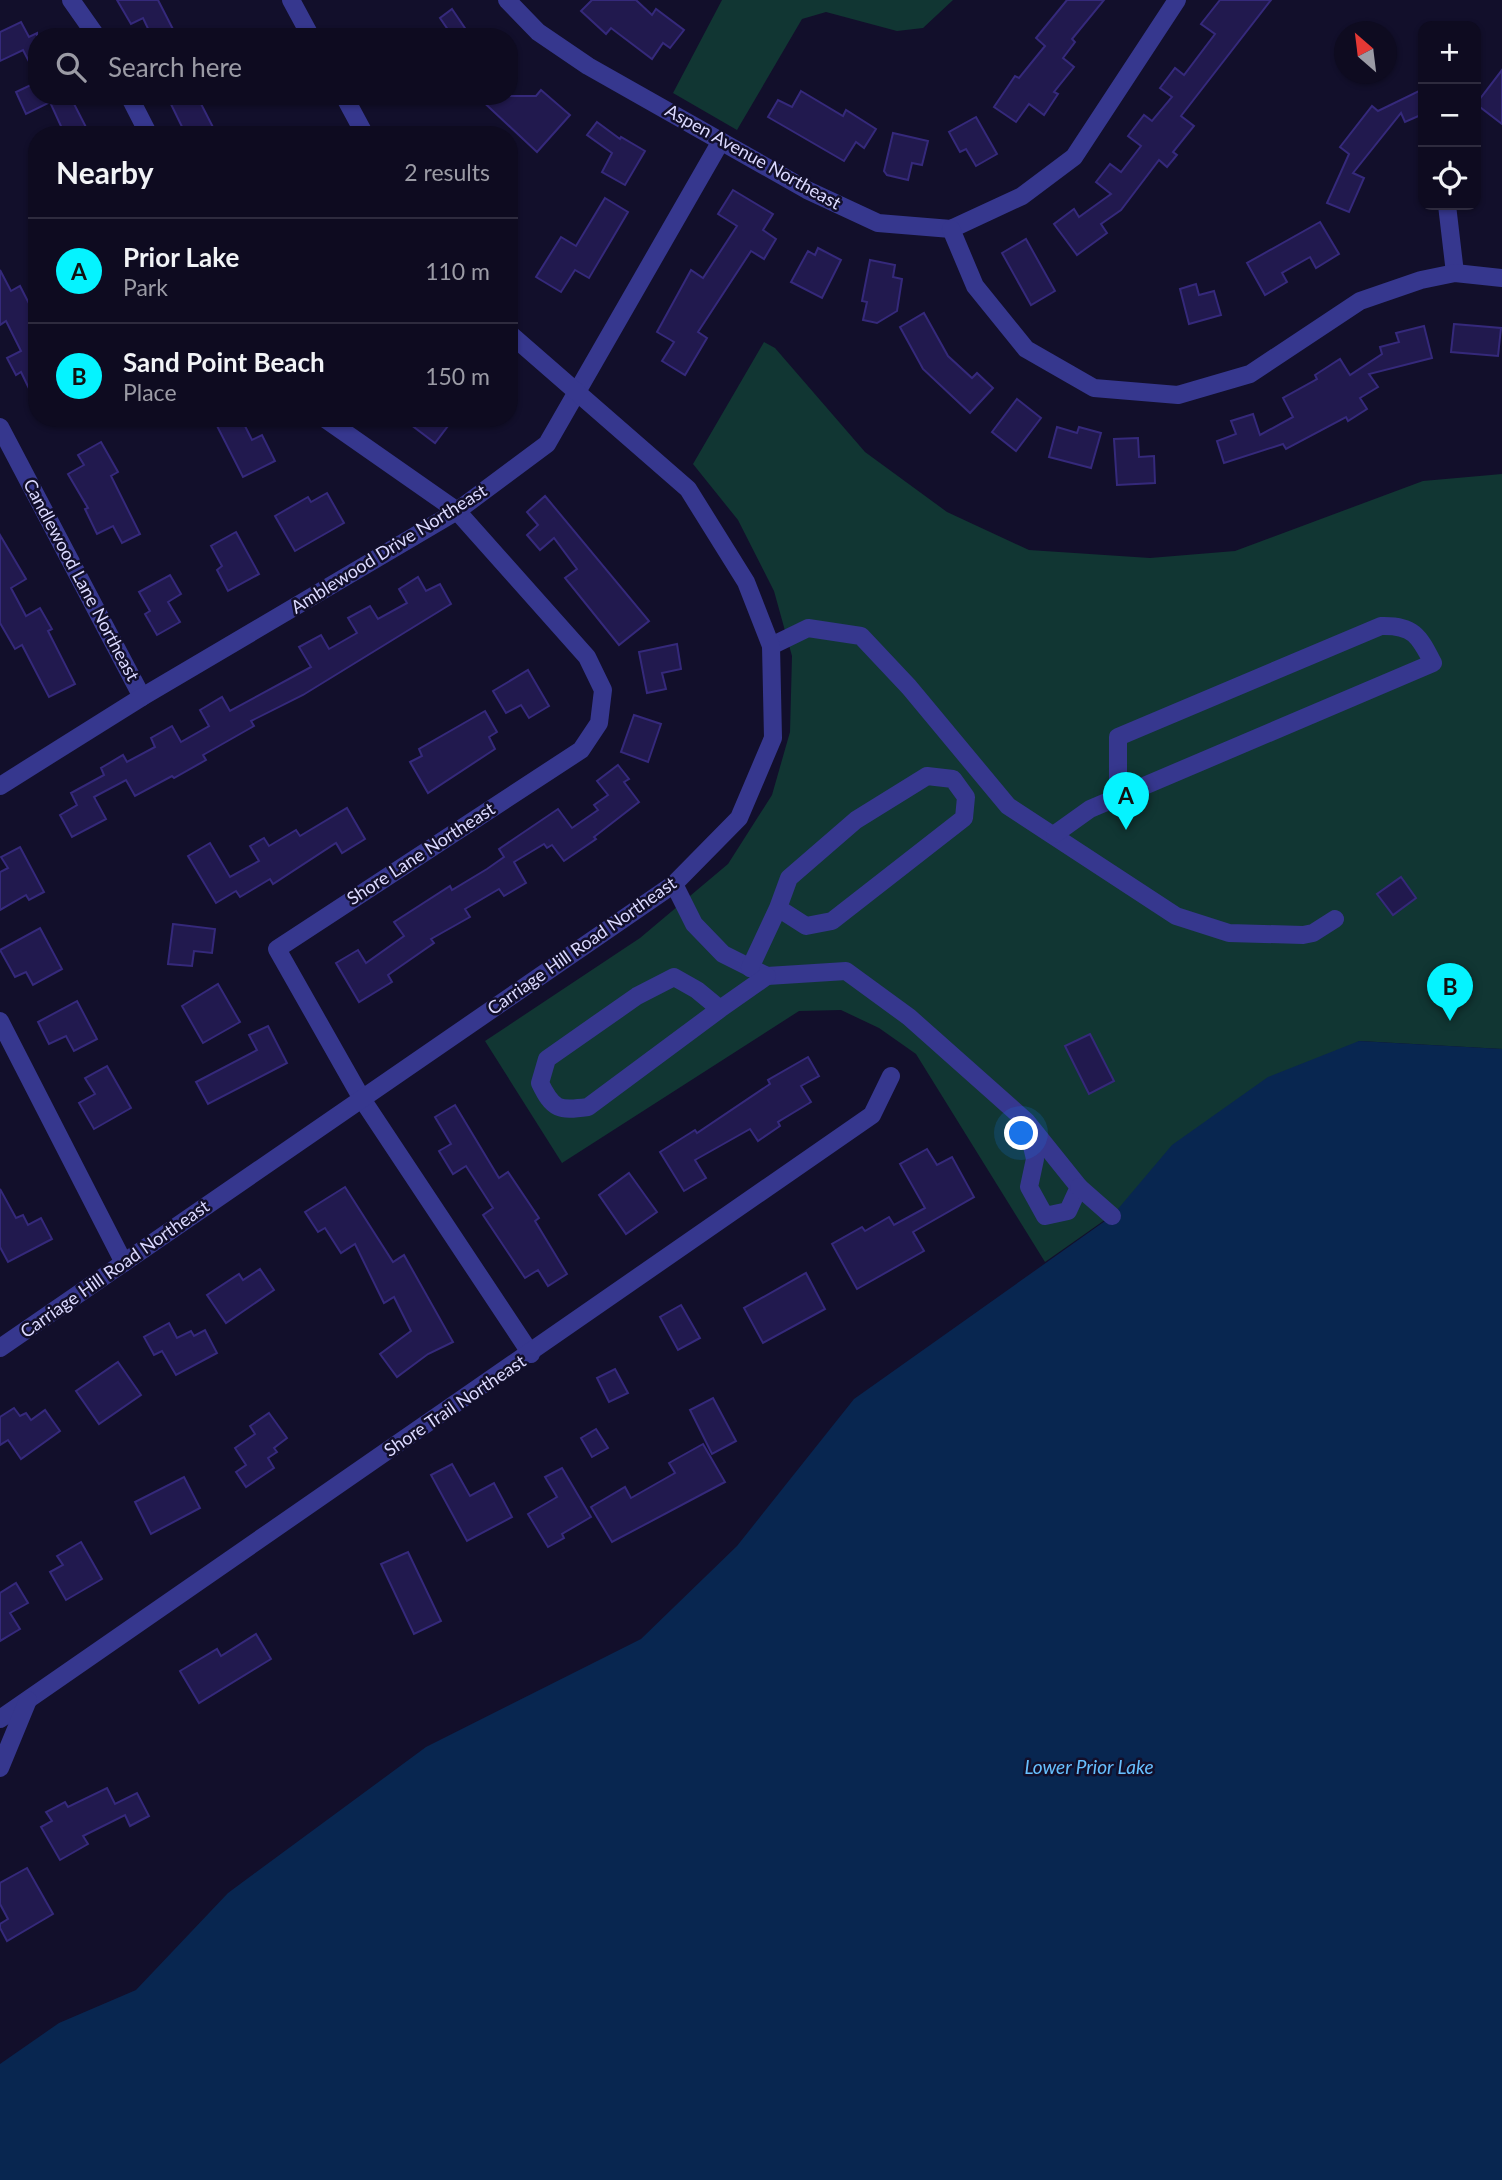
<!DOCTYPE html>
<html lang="en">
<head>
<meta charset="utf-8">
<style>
  :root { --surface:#0e0b20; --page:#1c192d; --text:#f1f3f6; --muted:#9b9ba5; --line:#2e2b3e; --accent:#05f3ff }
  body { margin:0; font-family:Lato,sans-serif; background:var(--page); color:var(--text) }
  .controls { position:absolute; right:21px; top:21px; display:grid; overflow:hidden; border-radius:14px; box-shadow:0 2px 5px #0004 }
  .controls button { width:63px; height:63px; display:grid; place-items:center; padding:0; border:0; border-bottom:2px solid var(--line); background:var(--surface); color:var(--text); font:35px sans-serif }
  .compass { position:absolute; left:1334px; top:21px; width:63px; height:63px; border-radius:50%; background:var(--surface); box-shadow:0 2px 5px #0004; rotate:332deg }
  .you { position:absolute; left:1022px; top:1134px; width:24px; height:24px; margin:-18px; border:5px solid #fff; border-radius:50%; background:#1a73e8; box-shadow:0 0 0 10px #1a73e833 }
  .badge { display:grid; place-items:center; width:46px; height:46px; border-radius:50%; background:var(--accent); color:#111; font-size:23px; font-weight:700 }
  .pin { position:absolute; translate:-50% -58px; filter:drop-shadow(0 2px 4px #0008) }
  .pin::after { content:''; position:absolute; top:37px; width:24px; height:21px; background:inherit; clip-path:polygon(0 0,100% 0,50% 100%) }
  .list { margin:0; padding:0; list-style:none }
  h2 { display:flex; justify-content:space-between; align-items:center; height:91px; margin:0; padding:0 28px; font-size:30px }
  h2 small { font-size:23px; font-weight:400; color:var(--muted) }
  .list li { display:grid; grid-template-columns:46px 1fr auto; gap:21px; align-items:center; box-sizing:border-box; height:105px; padding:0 28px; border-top:2px solid var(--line) }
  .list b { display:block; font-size:26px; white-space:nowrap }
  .list p { margin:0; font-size:23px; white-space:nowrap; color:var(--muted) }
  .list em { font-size:23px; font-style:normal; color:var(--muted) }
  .icon { flex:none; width:38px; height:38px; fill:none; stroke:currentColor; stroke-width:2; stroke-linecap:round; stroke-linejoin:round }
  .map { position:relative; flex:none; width:1502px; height:2180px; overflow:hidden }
  .search { position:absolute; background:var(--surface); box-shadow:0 2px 5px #0004; left:28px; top:28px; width:490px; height:77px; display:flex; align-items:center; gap:18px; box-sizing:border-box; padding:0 24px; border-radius:28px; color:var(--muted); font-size:26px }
  .panel { position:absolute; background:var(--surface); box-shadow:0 2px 5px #0004; left:28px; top:126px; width:490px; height:301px; border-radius:28px }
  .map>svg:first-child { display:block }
  .green { fill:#113633 }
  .water { fill:#082650 }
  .building { fill:#21194e; stroke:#35297b; stroke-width:2 }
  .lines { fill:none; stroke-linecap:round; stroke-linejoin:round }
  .minor { stroke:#36378e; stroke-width:18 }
  .labels { text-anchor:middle; stroke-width:5; stroke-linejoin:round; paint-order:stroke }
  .street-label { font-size:18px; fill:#dbd9ff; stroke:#120f2b }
  .water-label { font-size:19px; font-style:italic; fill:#67c0ff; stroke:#120f2b }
</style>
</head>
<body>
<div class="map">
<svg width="1502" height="2180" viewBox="0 0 1502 2180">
  <rect width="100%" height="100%" fill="#120f2b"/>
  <g class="green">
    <path d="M722 0H953L923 28 897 31 826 12 802 19 737 130 673 93Z"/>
    <path d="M764 342 775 348 865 452 947 512 1029 550 1150 558 1235 551 1423 481 1502 474V1049L1359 1041 1045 1262 916 1054 879 1028 841 1010 799 1011 562 1163 485 1041 640 938 728 864 772 795 790 732 792 656 774 591 738 520 693 464Z"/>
  </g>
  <path class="water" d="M1359 1041 1502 1049V2180H0V2064L59 2023 136 1990 228 1893 426 1747 641 1639 737 1546 854 1399 1112 1216 1172 1145 1268 1077Z"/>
  <g class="building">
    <path d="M117 0H158L177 37H152L143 18 131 24Z"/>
    <path d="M592 0H636L652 15 656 9 684 30 670 48 663 43 652 59 611 28 606 34 581 11Z"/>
    <path d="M1067 0H1104L1072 39 1075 42 1063 58 1074 67 1054 92 1058 94 1044 115 1029 104 1016 122 994 107 1015 76 1019 78 1045 46 1036 38Z"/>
    <path d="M1220 0H1271L1181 116 1194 126 1173 152 1177 155 1167 167 1159 160 1121 210 1101 224 1107 233 1077 255 1054 224 1074 209 1079 217 1111 194 1096 182 1110 164 1121 172 1141 146 1128 136 1144 115 1152 121 1172 97 1160 88 1175 68 1184 75 1215 34 1201 24Z"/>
    <path d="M452 9 471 37H453L440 18Z"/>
    <path d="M21 22 29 37 37 33V77L23 50 0 61V32Z"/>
    <path d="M1502 70V124L1476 104Z"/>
    <path d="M37 82V96H70L90 135H65L50 102 26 114 16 92Z"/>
    <path d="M1423 89V114L1405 122 1401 113 1353 173 1364 178 1349 212 1327 203 1349 154 1340 147 1372 106 1378 111Z"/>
    <path d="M541 90 570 115 537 152 477 96H536Z"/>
    <path d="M801 91 843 116 846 110 876 129 864 148 856 142 844 161 768 117 778 100 792 107Z"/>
    <path d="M167 96H197L217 135H186Z"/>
    <path d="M976 117 997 154 976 166 966 149 960 152 949 132Z"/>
    <path d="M597 122 620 139 621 137 645 151 625 185 602 172 612 153 587 135Z"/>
    <path d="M893 133 928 141 922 165 912 163 908 180 887 175 884 171Z"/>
    <path d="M733 190 773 214 763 230 776 239 764 259 751 251 698 332 707 338 685 375 662 361 674 342 657 332 691 270 703 278 737 226 718 214Z"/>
    <path d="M605 198 628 212 589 278 575 270 561 292 536 277 561 237 576 246Z"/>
    <path d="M1320 222 1339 254 1316 268 1310 257 1282 273 1287 282 1265 295 1247 263Z"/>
    <path d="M1026 239 1055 291 1031 305 1002 253Z"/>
    <path d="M818 248 841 260 822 298 791 282 808 251 815 255Z"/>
    <path d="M870 260 895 265 893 277 902 279 897 311 877 323 863 320 867 302 862 301Z"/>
    <path d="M0 270 11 291 20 286 37 319V405L21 372 16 375 7 358 21 351 6 321 0 325Z"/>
    <path d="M1196 284 1199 295 1214 291 1221 315 1189 324 1180 289Z"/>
    <path d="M924 313 948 356 972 378 977 373 993 388 970 413 923 369 900 327Z"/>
    <path d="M1454 324 1501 328 1498 356 1451 352Z"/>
    <path d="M1424 326 1432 358 1369 374 1378 387 1360 398 1367 409 1348 421 1346 417 1286 449 1283 444 1224 463 1217 441 1236 434 1231 421 1253 414 1260 435 1293 417 1283 398 1317 379 1315 375 1340 359 1350 375 1382 354 1380 347 1399 342 1396 333Z"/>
    <path d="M1017 399 1041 418 1016 451 992 432Z"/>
    <path d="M213 418H241L252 440 262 435 275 461 243 477Z"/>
    <path d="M402 418H454L435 443Z"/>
    <path d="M1057 427 1077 433 1079 427 1101 433 1091 468 1049 457Z"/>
    <path d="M1138 438 1139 457 1154 456 1155 483 1117 485 1114 439Z"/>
    <path d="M101 442 118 472 111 476 140 534 122 543 113 526 97 534 85 509 88 508 68 474 84 465 78 455Z"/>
    <path d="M327 493 344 523 295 551 275 516 308 497 311 502Z"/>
    <path d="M545 496 649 621 619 645 565 578 577 569 554 538 540 550 527 535 538 525 527 512Z"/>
    <path d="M236 532 259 574 228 591 217 570 222 566 211 546Z"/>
    <path d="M0 535 26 579 11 588 26 616 40 608 52 629 48 631 75 684 49 697 22 645 15 649 0 623Z"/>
    <path d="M170 575 181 594 168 602 180 622 157 635 145 614 150 611 139 592Z"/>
    <path d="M418 577 426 591 440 584 451 604 303 695 251 721 254 726 203 755 206 760 174 778 172 776 135 796 126 780 94 797 106 819 72 837 60 815 77 805 71 793 104 775 101 768 123 755 127 762 155 747 151 738 172 726 181 742 209 726 200 710 222 697 230 711 311 667 299 647 321 635 329 649 357 633 348 618 370 606 378 619 407 603 399 589Z"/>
    <path d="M677 644 681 669 662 673 666 689 647 693 639 652Z"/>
    <path d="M528 670 549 706 529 718 521 705 506 713 493 691Z"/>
    <path d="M485 711 497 732 489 737 495 749 428 793 410 762 422 756 419 749Z"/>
    <path d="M634 715 661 724 648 762 621 752Z"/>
    <path d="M618 765 629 779 624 782 639 802 594 837 596 839 564 861 552 845 547 848 544 844 514 862 526 883 504 896 499 889 465 909 470 917 431 939 434 943 388 975 392 982 359 1002 336 963 358 950 366 963 404 936 394 922 450 886 452 890 487 869 504 857 499 849 558 809 572 828 598 810 594 805 608 795 597 781Z"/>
    <path d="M347 808 365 839 342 853 336 843 273 884 270 879 240 897 236 891 216 903 188 856 210 843 230 877 259 861 250 846 264 838 269 846 296 830 300 836Z"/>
    <path d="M20 847 44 892 29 900 26 895 0 910V872L8 868 1 857Z"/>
    <path d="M1401 877 1416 898 1393 915 1377 894Z"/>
    <path d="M173 924 215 929 212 953 194 951 192 966 168 964Z"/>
    <path d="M40 928 62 969 33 985 26 972 15 977 0 950Z"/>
    <path d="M218 984 240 1022 203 1043 182 1006Z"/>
    <path d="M77 1001 97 1039 74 1051 66 1036 49 1044 38 1022Z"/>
    <path d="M268 1026 287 1063 208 1104 196 1082 257 1050 249 1035Z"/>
    <path d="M1090 1034 1114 1081 1089 1094 1065 1046Z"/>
    <path d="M808 1057 819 1076 801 1086 811 1102 778 1122 780 1126 758 1141 750 1129 695 1160 706 1178 684 1191 660 1152 695 1130 697 1133 770 1084 768 1080Z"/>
    <path d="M107 1066 131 1108 94 1129 79 1103 95 1094 85 1078Z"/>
    <path d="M455 1105 499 1178 508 1172 539 1218 535 1221 567 1274 548 1286 538 1270 525 1278 483 1215 493 1208 466 1166 453 1174 439 1151 451 1144 435 1117Z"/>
    <path d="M927 1149 937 1165 952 1157 974 1197 913 1232 924 1251 857 1289 832 1244 862 1227 865 1231 889 1217 894 1225 925 1208 900 1164Z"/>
    <path d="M629 1173 657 1212 626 1234 599 1195Z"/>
    <path d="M345 1187 393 1262 404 1255 453 1342 428 1354 397 1377 380 1354 411 1331 394 1297 384 1303 355 1244 341 1253 325 1228 318 1232 305 1212Z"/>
    <path d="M0 1189 16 1218 23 1215 28 1225 41 1218 52 1239 8 1262 0 1247Z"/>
    <path d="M260 1269 274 1290 226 1323 207 1295 239 1274 243 1280Z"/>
    <path d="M806 1273 825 1309 763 1343 744 1308Z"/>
    <path d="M681 1305 700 1338 678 1350 660 1317Z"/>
    <path d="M169 1323 177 1338 191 1331 194 1336 205 1330 217 1353 176 1375 162 1351 154 1355 144 1337Z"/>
    <path d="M118 1362 141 1395 99 1424 76 1391Z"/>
    <path d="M615 1369 628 1393 609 1402 597 1378Z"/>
    <path d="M713 1398 736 1441 712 1454 690 1410Z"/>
    <path d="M14 1408 20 1416 26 1413 31 1420 45 1410 60 1431 21 1459 8 1440 0 1445V1417Z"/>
    <path d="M269 1413 287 1438 274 1448 277 1452 268 1458 274 1468 246 1487 236 1472 246 1465 235 1448 255 1434 250 1426Z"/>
    <path d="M596 1429 608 1448 592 1457 581 1438Z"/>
    <path d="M703 1444 725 1482 612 1542 591 1507 625 1487 631 1498 675 1473 669 1463Z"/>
    <path d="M452 1464 470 1496 494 1483 512 1517 467 1541 431 1475Z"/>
    <path d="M562 1468 591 1517 562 1534 564 1538 548 1547 528 1514 557 1497 545 1477Z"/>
    <path d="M184 1477 200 1508 151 1534 135 1502Z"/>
    <path d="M81 1542 102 1579 66 1600 50 1572 63 1565 57 1556Z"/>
    <path d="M408 1552 441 1621 414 1634 381 1564Z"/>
    <path d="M16 1583 28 1603 10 1613 20 1629 0 1641V1593Z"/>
    <path d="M256 1634 271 1659 199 1703 180 1671 217 1649 221 1656Z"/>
    <path d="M107 1788 115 1804 137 1793 149 1816 130 1826 125 1815 83 1836 88 1844 60 1860 41 1827 52 1821 46 1812 65 1802 68 1807Z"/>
    <path d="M27 1868 53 1914 7 1941 0 1928V1924L8 1919 0 1904V1883Z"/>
  </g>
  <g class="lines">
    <g class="minor">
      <path d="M71 0 97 37"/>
      <path d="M291 0 311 37"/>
      <path d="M507 0 538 32 588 66 807 190 878 223 951 229 1022 196 1074 157 1177 0"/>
      <path d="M129 96 149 135"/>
      <path d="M344 96 365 135"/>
      <path d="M1447 205 1455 273"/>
      <path d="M951 229 975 286 1026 349 1094 388 1178 395 1250 374 1360 301 1421 280 1455 273 1502 278"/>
      <path d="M324 418 457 511 587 657 603 690 599 723 581 750 277 949 362 1099 531 1354"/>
      <path d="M0 427 142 697"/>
      <path d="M771 646 808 628 861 636 909 687 1008 806 1176 916 1229 933 1303 935 1313 933 1335 919"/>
      <path d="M0 786 142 697 457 511 547 444 721 141"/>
      <path d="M1055 834 1090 809 1433 663C1419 636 1414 625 1381 626L1118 737V797"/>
      <path d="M674 884 694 924 723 954 767 976 846 971 909 1017 1026 1121 1035 1159 1029 1187 1045 1216 1068 1211 1079 1187 1026 1121"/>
      <path d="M750 968 778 908 806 926 832 921 964 818 966 797 953 779 927 776 856 820 789 878 778 908"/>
      <path d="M720 1009 588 1107C559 1111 553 1110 540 1083L547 1059 637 996 674 977 697 990 720 1009 767 976"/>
      <path d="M0 1021 124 1263"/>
      <path d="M1079 1187 1112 1216"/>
      <path d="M0 1348 674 884 739 818 773 738 771 646 746 582 688 489 509 333"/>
      <path d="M0 1719 872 1115 891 1076"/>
      <path d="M0 1768 28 1700"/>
    </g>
  </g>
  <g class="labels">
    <g class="street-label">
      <text transform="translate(753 157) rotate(29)" y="6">Aspen Avenue Northeast</text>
      <text transform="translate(389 549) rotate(-32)" y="6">Amblewood Drive Northeast</text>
      <text transform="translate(81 580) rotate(62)" y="6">Candlewood Lane Northeast</text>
      <text transform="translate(421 854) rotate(-33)" y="6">Shore Lane Northeast</text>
      <text transform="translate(582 946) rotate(-35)" y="6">Carriage Hill Road Northeast</text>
      <text transform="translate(115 1269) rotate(-35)" y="6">Carriage Hill Road Northeast</text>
      <text transform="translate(455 1406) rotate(-34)" y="6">Shore Trail Northeast</text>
    </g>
    <g class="water-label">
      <text x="1089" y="1774">Lower Prior Lake</text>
    </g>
  </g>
</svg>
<div class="controls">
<button>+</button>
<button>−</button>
<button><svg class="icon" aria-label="locate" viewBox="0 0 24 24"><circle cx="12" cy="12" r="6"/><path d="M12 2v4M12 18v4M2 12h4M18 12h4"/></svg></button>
</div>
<svg class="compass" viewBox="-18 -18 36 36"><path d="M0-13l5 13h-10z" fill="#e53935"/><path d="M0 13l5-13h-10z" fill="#9b9ba5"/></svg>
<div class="you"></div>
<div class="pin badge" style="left:1126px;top:830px">A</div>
<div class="pin badge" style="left:1450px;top:1021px">B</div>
<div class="search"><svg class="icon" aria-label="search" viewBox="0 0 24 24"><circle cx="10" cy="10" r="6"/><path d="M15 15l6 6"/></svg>Search here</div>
<section class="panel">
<h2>Nearby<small>2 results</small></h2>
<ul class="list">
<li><span class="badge">A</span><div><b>Prior Lake</b><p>Park</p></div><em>110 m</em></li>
<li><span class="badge">B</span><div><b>Sand Point Beach</b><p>Place</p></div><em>150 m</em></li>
</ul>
</section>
</div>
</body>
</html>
